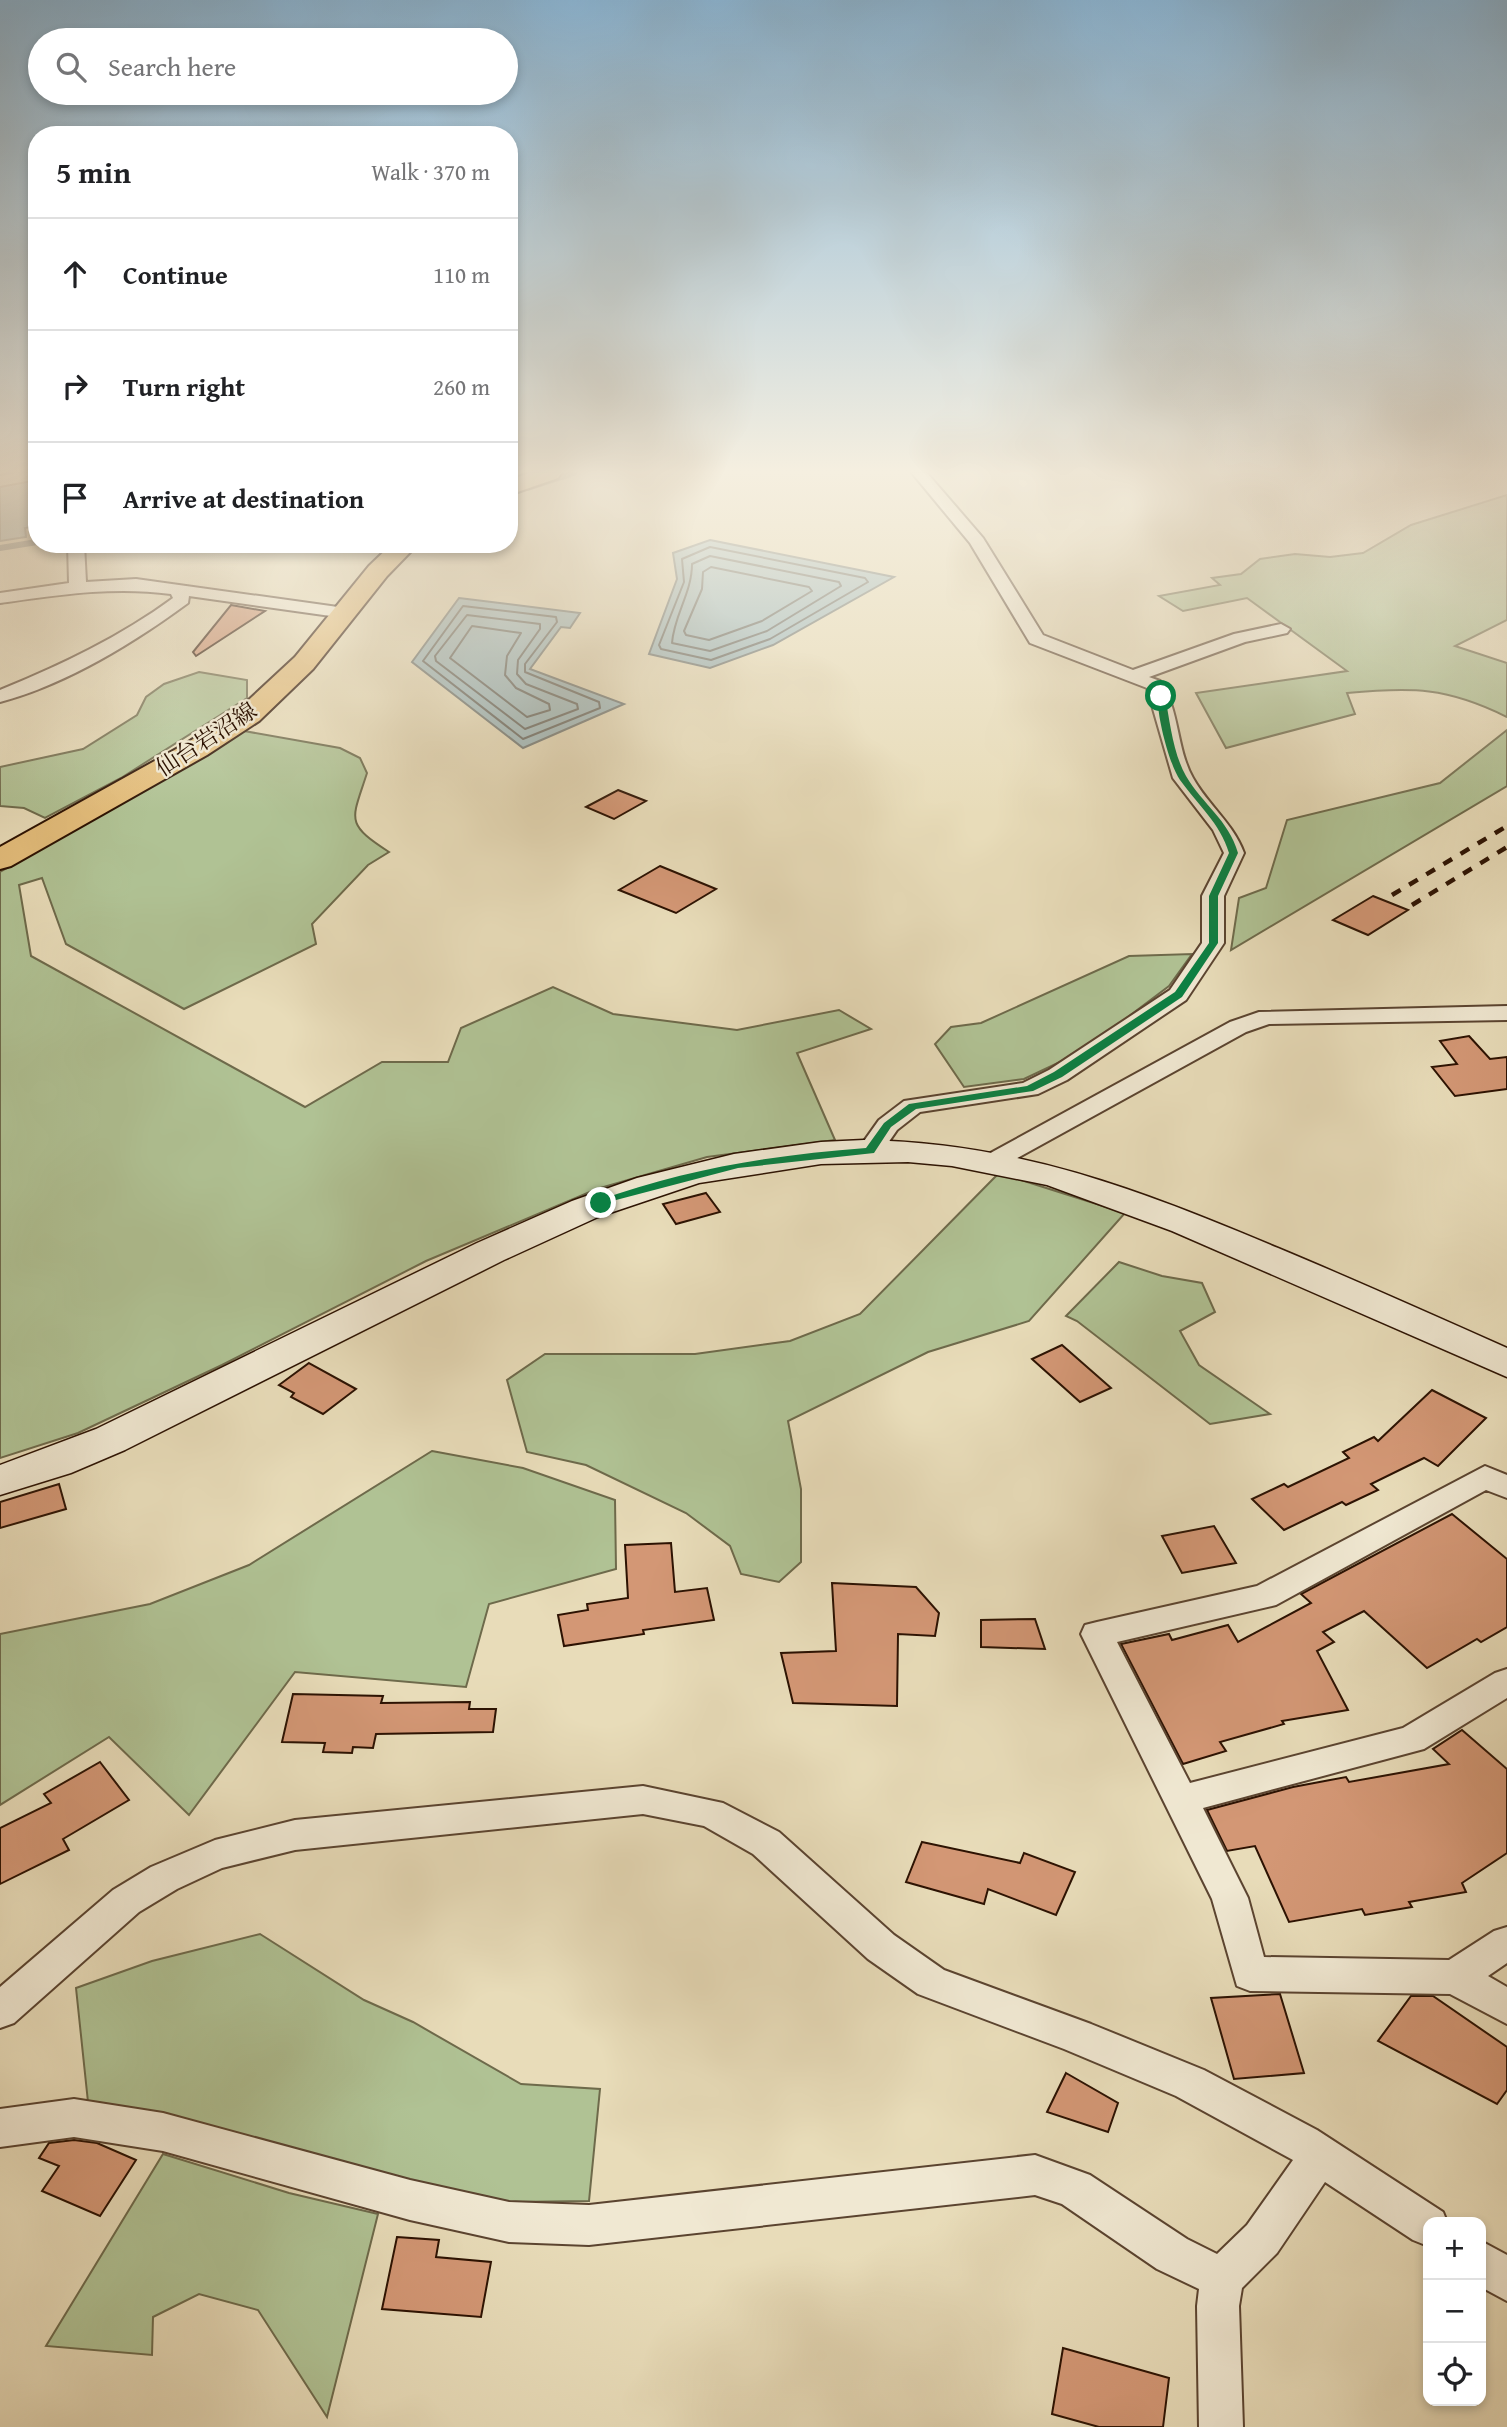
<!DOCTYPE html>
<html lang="en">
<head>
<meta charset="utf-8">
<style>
  :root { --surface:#fff; --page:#f2f2f2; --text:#202124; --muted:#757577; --line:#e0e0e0 }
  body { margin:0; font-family:"Gentium Book Plus","Noto Serif JP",serif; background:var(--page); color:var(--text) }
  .controls { position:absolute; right:21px; bottom:21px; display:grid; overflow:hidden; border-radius:14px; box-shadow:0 4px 10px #0003 }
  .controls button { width:63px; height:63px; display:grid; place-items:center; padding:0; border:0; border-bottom:2px solid var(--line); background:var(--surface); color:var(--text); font:35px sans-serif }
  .stop { position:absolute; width:21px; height:21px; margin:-16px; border:5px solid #0b8043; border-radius:50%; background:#fff }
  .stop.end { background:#0b8043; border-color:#fff; box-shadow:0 2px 7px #0008 }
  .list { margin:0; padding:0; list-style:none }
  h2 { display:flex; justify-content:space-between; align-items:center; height:91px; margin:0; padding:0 28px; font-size:30px }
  h2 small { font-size:23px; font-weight:400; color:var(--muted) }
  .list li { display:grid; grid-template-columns:46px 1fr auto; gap:21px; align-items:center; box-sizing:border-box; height:112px; padding:0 28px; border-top:2px solid var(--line) }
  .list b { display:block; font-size:26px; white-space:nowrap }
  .list em { font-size:23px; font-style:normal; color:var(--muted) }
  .icon { flex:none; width:38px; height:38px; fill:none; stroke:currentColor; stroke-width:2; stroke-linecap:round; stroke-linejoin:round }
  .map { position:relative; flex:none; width:1507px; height:2427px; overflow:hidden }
  .search { position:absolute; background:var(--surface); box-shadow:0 4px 10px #0003; left:28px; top:28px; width:490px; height:77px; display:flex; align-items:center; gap:18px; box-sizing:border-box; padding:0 24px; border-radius:38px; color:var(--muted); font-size:26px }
  .panel { position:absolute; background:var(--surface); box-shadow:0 4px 10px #0003; left:28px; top:126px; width:490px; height:427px; border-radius:28px }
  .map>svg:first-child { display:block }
  .green { fill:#b0c294; stroke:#6e6a4b; stroke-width:2 }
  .water { fill:#9eb8bb; stroke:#707671; stroke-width:2 }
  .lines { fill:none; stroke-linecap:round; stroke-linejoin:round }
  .shore { stroke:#65655e; stroke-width:2 }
  .stream { stroke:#707671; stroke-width:6 }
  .building { fill:#d39775; stroke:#2c1202; stroke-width:2 }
  .street-casing { stroke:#5b4430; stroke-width:4 }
  .secondary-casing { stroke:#2c1202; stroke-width:3 }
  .primary-casing { stroke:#2c1202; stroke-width:4 }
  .street { fill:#f0e8d2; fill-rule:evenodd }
  .secondary { fill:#f0e8d2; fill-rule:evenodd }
  .primary { fill:#e4be7c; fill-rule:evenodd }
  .rail { stroke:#2c1202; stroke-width:4.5; stroke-dasharray:10 10; stroke-linecap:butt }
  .route { fill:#0b8043 }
  .labels { text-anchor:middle; stroke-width:5; stroke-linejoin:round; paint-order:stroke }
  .far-street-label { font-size:23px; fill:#2c1202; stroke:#f0e8d2 }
</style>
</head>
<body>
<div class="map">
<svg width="1507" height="2427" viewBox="0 0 1507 2427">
  <rect width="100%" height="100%" fill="#e8dcb9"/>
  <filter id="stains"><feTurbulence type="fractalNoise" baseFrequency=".00286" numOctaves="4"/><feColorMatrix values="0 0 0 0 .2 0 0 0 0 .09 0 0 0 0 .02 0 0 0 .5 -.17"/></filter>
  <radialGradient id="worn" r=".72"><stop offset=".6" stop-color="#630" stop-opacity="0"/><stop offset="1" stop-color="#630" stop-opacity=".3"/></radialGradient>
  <g class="green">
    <path d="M1507 495V620L1455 646 1507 663V717C1447 687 1412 687 1347 693L1355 714 1226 748 1196 693 1347 671 1247 598 1183 611 1159 596 1220 585 1212 578 1241 574 1260 559 1295 554 1330 557 1363 553 1411 525Z"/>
    <path d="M199 672 247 680V698L121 778 45 818 24 808 0 806V767L83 749 137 715 146 697 164 684Z"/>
    <path d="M1507 730V786L1231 950 1239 898 1266 888 1287 820 1440 783Z"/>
    <path d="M244 731 340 748 360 758 367 773C352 820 344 823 389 852L368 865 312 924 316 944 184 1009 66 944 42 878 19 885 31 956 305 1107 382 1062H448L461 1028 553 987 613 1014 737 1030 839 1010 871 1029 797 1053 835 1140 707 1157 597 1189 426 1261 222 1365 78 1433 0 1458V872L209 754Z"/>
    <path d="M1192 954 1169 986 1124 1020 1060 1062 1024 1079 964 1087 935 1044 951 1027 981 1023 1129 956Z"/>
    <path d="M999 1173 1125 1213 1029 1321 928 1352 788 1421 801 1489V1562L779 1582 741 1574 730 1546 686 1513 586 1465 527 1452 507 1380 545 1354H695L790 1341 860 1314Z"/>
    <path d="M1119 1262 1162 1276 1202 1283 1215 1312 1180 1331 1199 1365 1270 1414 1210 1424 1077 1321 1066 1316Z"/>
    <path d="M432 1451 523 1468 615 1500 616 1569 489 1604 466 1687 295 1672 189 1815 109 1737 0 1805V1634L150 1604 249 1565Z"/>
    <path d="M260 1934 364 2000 413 2022 521 2084 600 2089 589 2201 511 2202 409 2180 157 2114 88 2102 76 1988 152 1961Z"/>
    <path d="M163 2154 289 2193 378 2214 327 2417 258 2310 199 2294 153 2317 152 2355 46 2346Z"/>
  </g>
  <g class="water">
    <path d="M36 478 37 526 25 528 26 537 0 541V485Z"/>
    <path d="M710 540 894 577 773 645 710 668 649 654 677 579 673 553Z"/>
    <path d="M459 598 580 613 570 628 561 627 530 669 624 704 523 748 412 662Z"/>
  </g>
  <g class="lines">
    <g class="shore">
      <path d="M710 547 865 578 868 582 770 639 711 660 661 649 659 645 684 582 682 559Z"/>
      <path d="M710 556 839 582 841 586 767 631 710 651 672 643C674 615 692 593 692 564Z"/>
      <path d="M711 567 809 587 812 591 762 621 709 640 686 635 684 631 702 589 703 572Z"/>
      <path d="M463 606 556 617 557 622 525 664V672L599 702 600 708 523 739 423 661Z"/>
      <path d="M467 615 540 624V629L518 660 517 674 526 684 577 704 578 709 525 729 436 661 435 656Z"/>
      <path d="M472 626 521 633 507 656 505 675 516 688 549 704 550 710 527 717 450 658Z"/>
    </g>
    <g class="stream">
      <path d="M528 488 574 473"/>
      <path d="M0 548 37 542"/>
    </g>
  </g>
  <g class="building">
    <path d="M231 605 265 611 196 656 193 652Z"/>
    <path d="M618 790 646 801 614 819 586 807Z"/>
    <path d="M660 866 716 889 676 913 619 890Z"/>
    <path d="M1373 896 1408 910 1368 935 1333 920Z"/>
    <path d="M1469 1036 1490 1059 1507 1057V1089L1455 1096 1432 1067 1457 1064 1440 1041Z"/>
    <path d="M706 1193 720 1212 676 1224 663 1204Z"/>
    <path d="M1062 1345 1111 1388 1080 1402 1032 1359Z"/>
    <path d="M309 1363 356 1389 323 1414 291 1397 294 1393 279 1385Z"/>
    <path d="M1432 1390 1486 1418 1438 1466 1424 1458 1371 1484 1378 1490 1346 1505 1342 1502 1284 1530 1252 1499 1284 1484 1288 1487 1349 1458 1343 1452 1374 1437 1378 1441Z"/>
    <path d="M59 1484 66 1509 0 1528V1502Z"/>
    <path d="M1452 1514 1507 1559V1627L1481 1642 1477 1639 1427 1668 1364 1611 1323 1632 1334 1642 1317 1651 1348 1710 1282 1721 1284 1724 1220 1742 1226 1751 1183 1764 1121 1644 1169 1634 1172 1640 1228 1625 1238 1642 1311 1603 1301 1594Z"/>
    <path d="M1214 1526 1236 1563 1182 1573 1162 1536Z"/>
    <path d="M671 1543 675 1592 707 1588 714 1620 643 1630 644 1634 564 1646 558 1615 588 1610 587 1604 628 1598 625 1545Z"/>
    <path d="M832 1583 916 1587 939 1613 935 1636 898 1634 897 1706 793 1703 781 1653 836 1651Z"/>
    <path d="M1035 1619 1045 1649 981 1647V1620Z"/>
    <path d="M293 1694 383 1696 381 1703 470 1702 469 1709H496L493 1732 376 1734 373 1748 353 1747 352 1753 323 1752 325 1743 282 1742Z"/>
    <path d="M1462 1730 1507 1769V1853L1462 1883 1466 1892 1409 1902 1412 1907 1365 1915 1362 1909 1289 1922 1255 1846 1227 1851 1207 1810 1293 1787 1346 1777 1349 1782 1449 1764 1433 1749Z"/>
    <path d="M100 1762 129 1800 63 1839 69 1850 0 1884V1828L51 1803 44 1794Z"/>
    <path d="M922 1842 1020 1863 1024 1853 1075 1872 1056 1915 988 1889 984 1904 906 1882Z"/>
    <path d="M1280 1994 1304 2073 1234 2079 1211 1998Z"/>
    <path d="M1411 1996H1433L1507 2047V2090L1497 2104 1378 2041Z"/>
    <path d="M1066 2073 1118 2103 1108 2132 1047 2112Z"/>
    <path d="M74 2140 97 2143 136 2160 100 2216 42 2191 59 2166 39 2158 49 2143Z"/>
    <path d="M397 2237 439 2240 436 2257 491 2262 481 2317 382 2309Z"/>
    <path d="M1063 2348 1169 2378 1163 2427H1099L1052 2414Z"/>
  </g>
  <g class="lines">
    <defs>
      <g id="street">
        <path d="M17 473H37V479L0 486V476Z"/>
        <path d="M912 473H927L983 538 1043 635 1133 670 1234 634 1281 624 1290 629 1287 633 1245 642 1149 677 1160 681C1180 710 1176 748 1193 778 1208 805 1233 823 1244 853L1224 896V943L1186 1000 1067 1080 1038 1094 920 1112 897 1130 879 1156H861L857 1151 879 1120 904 1101 1023 1083 1049 1070 1170 990 1202 943V896L1224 853 1213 830 1173 778 1147 688 1030 643 970 543Z"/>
        <path d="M68 544H84L86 582 136 579 345 608 354 613 345 618 189 596 188 603C135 642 65 685 0 702V690C61 665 120 637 173 598L171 594C113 586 57 595 0 603V593L69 583Z"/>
        <path d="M1507 1006V1020L1269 1024 1246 1032 1003 1166H985L981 1161 985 1156 1230 1022 1259 1012Z"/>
        <path d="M1485 1466 1507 1475V1498L1486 1490 1276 1605 1117 1642 1190 1783 1403 1728 1495 1673 1507 1669V1698L1424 1749 1203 1808 1248 1898 1264 1957 1449 1960 1494 1931 1507 1927V1963L1488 1976 1507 1987V2024L1450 1994 1250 1991 1237 1986 1212 1899 1081 1634 1085 1625 1097 1622 1257 1586Z"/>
        <path d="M643 1786 723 1803 779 1832 894 1935 944 1970 1091 2024 1204 2070 1317 2130 1443 2212 1447 2222H1428V2246L1413 2240 1325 2182 1277 2253 1242 2288 1239 2306 1243 2427H1199L1197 2306 1199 2289 1157 2269 1062 2204 1035 2195 589 2245 509 2242 410 2220 163 2151 74 2137 0 2147V2109L74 2099 163 2113 410 2180 509 2202 589 2205 1035 2155 1090 2175 1187 2239 1217 2254 1247 2225 1293 2160 1176 2096 1064 2049 918 1994 868 1959 753 1854 704 1826 643 1814 295 1850 222 1868 177 1889 139 1912 14 2023 0 2028V1987L113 1890 151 1867 215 1840 295 1820Z"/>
        <path d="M1481 2241 1507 2255V2301L1481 2287Z"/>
      </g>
      <path id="secondary" d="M864 1140C1018 1143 1138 1189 1278 1248 1355 1280 1431 1314 1507 1348V1377L1172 1231 1047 1185 952 1166 908 1162 821 1164 699 1183 598 1217 504 1260 125 1450 71 1473 0 1495V1465L96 1429 477 1243 572 1201 637 1178 734 1154 821 1142Z"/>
      <g id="primary">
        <path d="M529 473H561L558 478 509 495V480Z"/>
        <path d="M392 544H418L387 576 313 669 259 721 207 755 11 866 0 869V847L187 743 239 709 295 657 369 566Z"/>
      </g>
    </defs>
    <use href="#street" class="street-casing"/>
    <use href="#secondary" class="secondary-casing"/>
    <use href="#primary" class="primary-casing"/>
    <use href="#street" class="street"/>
    <use href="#secondary" class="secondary"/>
    <use href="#primary" class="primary"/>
    <g class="rail">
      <path d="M1392 895 1507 826"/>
      <path d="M1412 905 1507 847"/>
    </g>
  </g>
  <linearGradient id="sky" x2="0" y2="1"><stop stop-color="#8ab6d6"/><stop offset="0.58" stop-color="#f5efe0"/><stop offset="1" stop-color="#f5efe0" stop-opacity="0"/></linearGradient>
  <rect width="1507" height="813" fill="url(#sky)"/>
  <path class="route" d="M1158 695 1165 696C1170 722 1173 753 1186 776 1203 805 1228 819 1238 853L1218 896V943L1182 997 1062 1077 1033 1091 916 1109 891 1127 874 1153 738 1168 597 1205V1201C685 1169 773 1155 866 1148L884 1123 909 1104 1027 1086 1054 1072 1175 992 1209 943V896L1229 853C1220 823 1198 805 1180 780 1169 764 1156 713 1158 695Z"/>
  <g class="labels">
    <g class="far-street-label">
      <text transform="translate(206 739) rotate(-33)" y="8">仙台岩沼線</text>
    </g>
  </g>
  <rect width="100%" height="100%" filter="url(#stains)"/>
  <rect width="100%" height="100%" fill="url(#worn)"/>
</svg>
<div class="controls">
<button>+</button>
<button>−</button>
<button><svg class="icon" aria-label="locate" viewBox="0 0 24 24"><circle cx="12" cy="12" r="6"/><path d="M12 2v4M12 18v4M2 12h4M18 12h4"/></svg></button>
</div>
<div class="stop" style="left:1161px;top:696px"></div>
<div class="stop end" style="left:601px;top:1203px"></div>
<div class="search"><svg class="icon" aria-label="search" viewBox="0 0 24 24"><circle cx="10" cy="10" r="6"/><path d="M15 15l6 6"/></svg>Search here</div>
<section class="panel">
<h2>5 min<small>Walk · 370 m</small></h2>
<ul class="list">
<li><svg class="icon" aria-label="ahead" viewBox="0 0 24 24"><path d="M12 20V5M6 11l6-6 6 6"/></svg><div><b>Continue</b></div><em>110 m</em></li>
<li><svg class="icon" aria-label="right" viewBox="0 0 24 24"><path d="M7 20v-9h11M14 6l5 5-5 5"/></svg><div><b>Turn right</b></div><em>260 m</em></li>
<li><svg class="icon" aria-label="arrive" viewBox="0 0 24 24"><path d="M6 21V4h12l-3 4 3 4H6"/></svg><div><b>Arrive at destination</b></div></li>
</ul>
</section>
</div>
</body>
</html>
